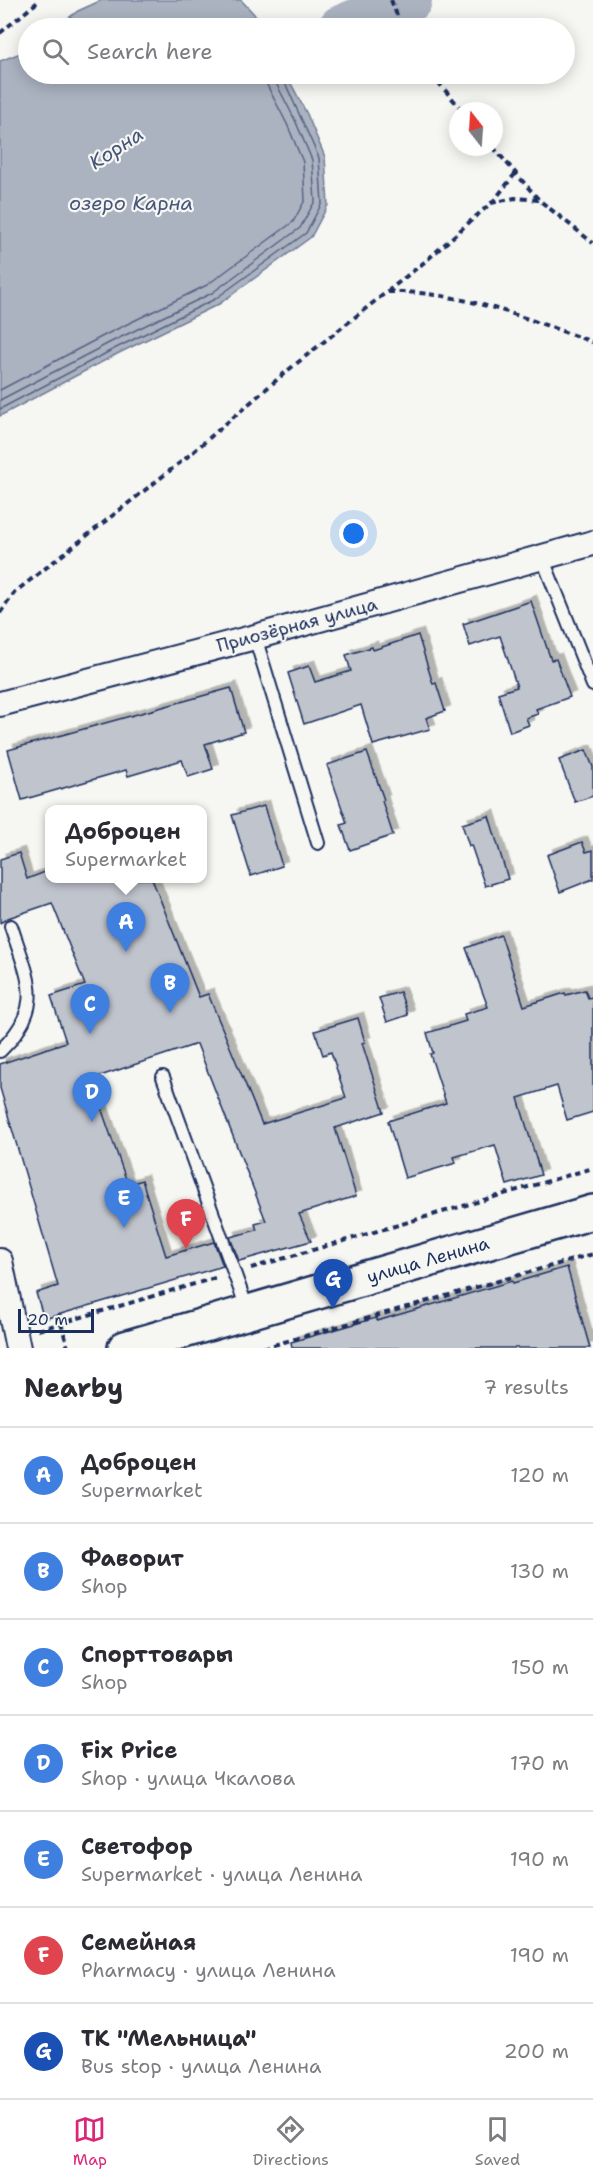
<!DOCTYPE html>
<html lang="en">
<head>
<meta charset="utf-8">
<style>
  :root { --surface:#fff; --page:#f7f7f7; --text:#2b2b33; --muted:#7c7c81; --line:#e1e1e2; --accent:#db2777 }
  body { margin:0; font-family:"Shantell Sans",sans-serif; background:var(--page); color:var(--text) }
  .compass { position:absolute; left:449px; top:102px; width:54px; height:54px; border-radius:50%; background:var(--surface); box-shadow:0 3px 15px #0003; rotate:343deg }
  .scale { position:absolute; left:18px; bottom:15px; width:76px; box-sizing:border-box; padding-left:6px; border:3px solid #1b2f5e; border-top:0; font-size:16px; line-height:21px; white-space:nowrap; color:#1b2f5e; -webkit-text-stroke:4px #f6f6f2; paint-order:stroke }
  .you { position:absolute; left:354px; top:534px; width:21px; height:21px; margin:-15px; border:4px solid #fff; border-radius:50%; background:#1a73e8; box-shadow:0 0 0 9px #1a73e833 }
  .badge { display:grid; place-items:center; width:39px; height:39px; border-radius:50%; background:var(--accent); color:#fff; font-size:20px; font-weight:700 }
  .pin { position:absolute; translate:-50% -50px; filter:drop-shadow(0 2px 3px #0008) }
  .pin::after { content:''; position:absolute; top:32px; width:21px; height:18px; background:inherit; clip-path:polygon(0 0,100% 0,50% 100%) }
  .popup { position:absolute; left:45px; top:805px; width:162px; height:78px; box-sizing:border-box; display:grid; place-content:center; border-radius:12px; background:var(--surface); filter:drop-shadow(0 2px 4px #0005); font-size:20px; white-space:nowrap; color:var(--muted) }
  .popup b { font-size:22px; color:var(--text) }
  .popup::after { content:''; position:absolute; left:50%; top:100%; margin-left:-12px; border:12px solid transparent; border-top-color:var(--surface) }
  .list { margin:0; padding:0; list-style:none }
  h2 { display:flex; justify-content:space-between; align-items:center; height:78px; margin:0; padding:0 24px; font-size:26px }
  h2 small { font-size:20px; font-weight:400; color:var(--muted) }
  .list li { display:grid; grid-template-columns:39px 1fr auto; gap:18px; align-items:center; box-sizing:border-box; height:96px; padding:0 24px; border-top:2px solid var(--line) }
  .list b { display:block; font-size:22px; white-space:nowrap }
  .list p { margin:0; font-size:20px; white-space:nowrap; color:var(--muted) }
  .list em { font-size:20px; font-style:normal; color:var(--muted) }
  .icon { flex:none; width:33px; height:33px; fill:none; stroke:currentColor; stroke-width:2; stroke-linecap:round; stroke-linejoin:round }
  .map { position:relative; flex:none; width:593px; height:1348px; overflow:hidden }
  .search { position:absolute; background:var(--surface); box-shadow:0 3px 15px #0003; left:18px; right:18px; top:18px; height:66px; display:flex; align-items:center; gap:15px; box-sizing:border-box; padding:0 21px; border-radius:33px; color:var(--muted); font-size:22px }
  .sheet { height:750px; background:var(--surface) }
  nav { display:flex; justify-content:space-around; align-items:center; box-sizing:border-box; height:84px; border-top:2px solid var(--line); background:var(--surface); font-size:16px; color:var(--muted) }
  nav a { display:grid; justify-items:center; gap:3px }
  nav .on { color:var(--accent) }
  .map>svg:first-child { display:block }
  .water { fill:#abb2c0; stroke:#717e99; stroke-width:1.5 }
  .lines { fill:none; stroke-linecap:round; stroke-linejoin:round }
  .shore { stroke:#556385; stroke-width:1.5 }
  .river { stroke:#abb2c0; stroke-width:46 }
  .building { fill:#c0c4cd; stroke:#1b2f5e; stroke-width:1.5; filter:url(#shadow) }
  .lane-casing { stroke:#1b2f5e; stroke-width:16 }
  .street-casing { stroke:#1b2f5e; stroke-width:28 }
  .secondary-casing { stroke:#1b2f5e; stroke-width:38 }
  .path { stroke:#1b2f5e; stroke-width:4; stroke-dasharray:6 4.5; stroke-linecap:butt }
  .lane { stroke:#f6f6f2; stroke-width:12 }
  .street { stroke:#f6f6f2; stroke-width:24 }
  .secondary { stroke:#f6f6f2; stroke-width:33 }
  .labels { text-anchor:middle; stroke-width:4.5; stroke-linejoin:round; paint-order:stroke }
  .street-label { font-size:18px; fill:#1b2f5e; stroke:#f6f6f2 }
  .water-label { font-size:20px; font-style:italic; fill:#46567b; stroke:#f6f6f2 }
</style>
</head>
<body>
<div class="map">
<svg width="593" height="1348" viewBox="0 0 593 1348">
  <defs>
    <filter id="shadow"><feDropShadow dx="5.5" dy="-5.5" stdDeviation="0" flood-color="#0004"/></filter>
  </defs>
  <rect width="100%" height="100%" fill="#f6f6f2"/>
  <filter id="ink" filterUnits="userSpaceOnUse"><feTurbulence type="fractalNoise" baseFrequency=".0167" numOctaves="2"/><feDisplacementMap in="SourceGraphic" scale="12" xChannelSelector="R" yChannelSelector="G"/><feConvolveMatrix kernelMatrix="1 2 1 2 8 2 1 2 1" color-interpolation-filters="sRGB"/></filter>
  <g filter="url(#ink)">
    <g class="water">
      <path d="M102 0H241L254 14 262 28H55L78 11Z"/>
      <path d="M28 50V74H286L307 114 325 157 328 205 311 237 219 304 117 354 0 416V61Z"/>
    </g>
    <g class="lines">
      <g class="shore">
        <path d="M0 390 107 334 207 285 293 222 305 200 303 162 287 124 267 85 265 74"/>
        <path d="M0 400 111 342 212 293 300 228 315 201 312 160 295 120 275 81 274 74"/>
        <path d="M0 409 114 349 215 299 306 233 322 203 319 158 281 74"/>
      </g>
      <path class="river" d="M341 28 409 0"/>
    </g>
    <g class="building">
      <path d="M531 601 551 660 556 659 570 697 536 709 538 714 526 718 529 725 510 732 498 693 517 687 500 636 470 646 463 624Z"/>
      <path d="M418 635 433 684 436 683 445 711 426 718 430 729 373 745 361 705 304 724 288 673 309 666 315 682 351 671 346 655 372 647 373 650Z"/>
      <path d="M231 688 244 732 205 744 213 769 188 777 182 760 128 776 126 770 22 800 8 750Z"/>
      <path d="M586 750 593 767V796L575 802 559 760Z"/>
      <path d="M367 752 384 800 382 801 393 835 350 850 341 825 347 823 327 765Z"/>
      <path d="M264 806 282 866 251 876 232 815Z"/>
      <path d="M489 816 508 879 485 886 471 845 469 846 462 824Z"/>
      <path d="M582 842 586 852 593 850V879L560 892 547 855Z"/>
      <path d="M19 853 27 879 50 870V879H152L199 997 208 994 262 1124 346 1098 331 1052 323 1055 315 1031 358 1018 365 1042 362 1043 384 1112 335 1128 356 1196 299 1214 311 1241 239 1261 230 1237 257 1230 255 1224 266 1221 197 1044 91 1079 128 1185 142 1180 166 1256 214 1242 223 1266 44 1319 36 1293 58 1286 0 1088V1064L66 1042 51 996 85 985 52 903 8 918 0 923V859Z"/>
      <path d="M501 935 524 1006 565 993 566 995 585 990 588 998 593 997V1112L567 1120 557 1086 518 1098 541 1175 507 1185 495 1145 454 1157 456 1163 405 1178 388 1121 446 1103 430 1054 433 1053 427 1033 466 1021 464 1014 488 1007 466 948Z"/>
      <path d="M400 992 408 1015 387 1022 379 998Z"/>
      <path d="M567 1267 590 1348H292L291 1342 376 1318 377 1321 512 1281 513 1283Z"/>
    </g>
    <g class="lines">
      <defs>
        <g id="lane">
          <path d="M542 557 593 685"/>
          <path d="M255 637 318 843"/>
          <path d="M0 1051C47 1006 28 979 11 926"/>
          <path d="M163 1077 248 1311"/>
        </g>
        <g id="street">
          <path d="M0 704 255 637 593 543"/>
          <path d="M0 1261 18 1348"/>
        </g>
        <path id="secondary" d="M125 1348 593 1212"/>
      </defs>
      <use href="#lane" class="lane-casing"/>
      <use href="#street" class="street-casing"/>
      <use href="#secondary" class="secondary-casing"/>
      <g class="path">
        <path d="M391 0 402 28"/>
        <path d="M0 33 40 0"/>
        <path d="M431 74 463 111"/>
        <path d="M493 147 539 200 593 243"/>
        <path d="M492 203 515 174"/>
        <path d="M388 292C460 290 526 319 593 342"/>
        <path d="M0 613 15 592 186 458 287 371 427 260 491 203 515 198 539 200"/>
        <path d="M251 1268 593 1168"/>
        <path d="M61 1323 68 1348"/>
        <path d="M38 1330 218 1277"/>
        <path d="M263 1348 593 1254"/>
      </g>
      <use href="#lane" class="lane"/>
      <use href="#street" class="street"/>
      <use href="#secondary" class="secondary"/>
    </g>
  </g>
  <g class="labels">
    <g class="street-label">
      <text transform="translate(297 625) rotate(-15)" y="6">Приозёрная улица</text>
      <text transform="translate(428 1260) rotate(-16)" y="6">улица Ленина</text>
    </g>
    <g class="water-label">
      <text transform="translate(116 148) rotate(-33)" y="7">Корна</text>
      <text x="131" y="210">озеро Карна</text>
    </g>
  </g>
</svg>
<svg class="compass" viewBox="-18 -18 36 36"><path d="M0-13l5 13h-10z" fill="#e53935"/><path d="M0 13l5-13h-10z" fill="#7c7c81"/></svg>
<div class="scale">20 m</div>
<div class="you"></div>
<div class="pin badge" style="left:126px;top:952px;background:#3f7fe0">A</div>
<div class="popup"><b>Доброцен</b>Supermarket</div>
<div class="pin badge" style="left:170px;top:1013px;background:#3f7fe0">B</div>
<div class="pin badge" style="left:90px;top:1034px;background:#3f7fe0">C</div>
<div class="pin badge" style="left:92px;top:1122px;background:#3f7fe0">D</div>
<div class="pin badge" style="left:124px;top:1228px;background:#3f7fe0">E</div>
<div class="pin badge" style="left:186px;top:1249px;background:#e0444e">F</div>
<div class="pin badge" style="left:333px;top:1309px;background:#1a4fb4">G</div>
<div class="search"><svg class="icon" aria-label="search" viewBox="0 0 24 24"><circle cx="10" cy="10" r="6"/><path d="M15 15l6 6"/></svg>Search here</div>
</div>
<section class="sheet">
<h2>Nearby<small>7 results</small></h2>
<ul class="list">
<li><span class="badge" style="background:#3f7fe0">A</span><div><b>Доброцен</b><p>Supermarket</p></div><em>120 m</em></li>
<li><span class="badge" style="background:#3f7fe0">B</span><div><b>Фаворит</b><p>Shop</p></div><em>130 m</em></li>
<li><span class="badge" style="background:#3f7fe0">C</span><div><b>Спорттовары</b><p>Shop</p></div><em>150 m</em></li>
<li><span class="badge" style="background:#3f7fe0">D</span><div><b>Fix Price</b><p>Shop · улица Чкалова</p></div><em>170 m</em></li>
<li><span class="badge" style="background:#3f7fe0">E</span><div><b>Светофор</b><p>Supermarket · улица Ленина</p></div><em>190 m</em></li>
<li><span class="badge" style="background:#e0444e">F</span><div><b>Семейная</b><p>Pharmacy · улица Ленина</p></div><em>190 m</em></li>
<li><span class="badge" style="background:#1a4fb4">G</span><div><b>ТК &quot;Мельница&quot;</b><p>Bus stop · улица Ленина</p></div><em>200 m</em></li>
</ul>
</section>
<nav>
<a class="on"><svg class="icon" aria-label="map" viewBox="0 0 24 24"><path d="M3 6l6-2 6 2 6-2v14l-6 2-6-2-6 2zM9 4v14M15 6v14"/></svg>Map</a>
<a><svg class="icon" aria-label="directions" viewBox="0 0 24 24"><path d="M12 3l9 9-9 9-9-9zM9 14v-3h6M13 9l2 2-2 2"/></svg>Directions</a>
<a><svg class="icon" aria-label="saved" viewBox="0 0 24 24"><path d="M7 4h10v16l-5-4-5 4z"/></svg>Saved</a>
</nav>
</body>
</html>
